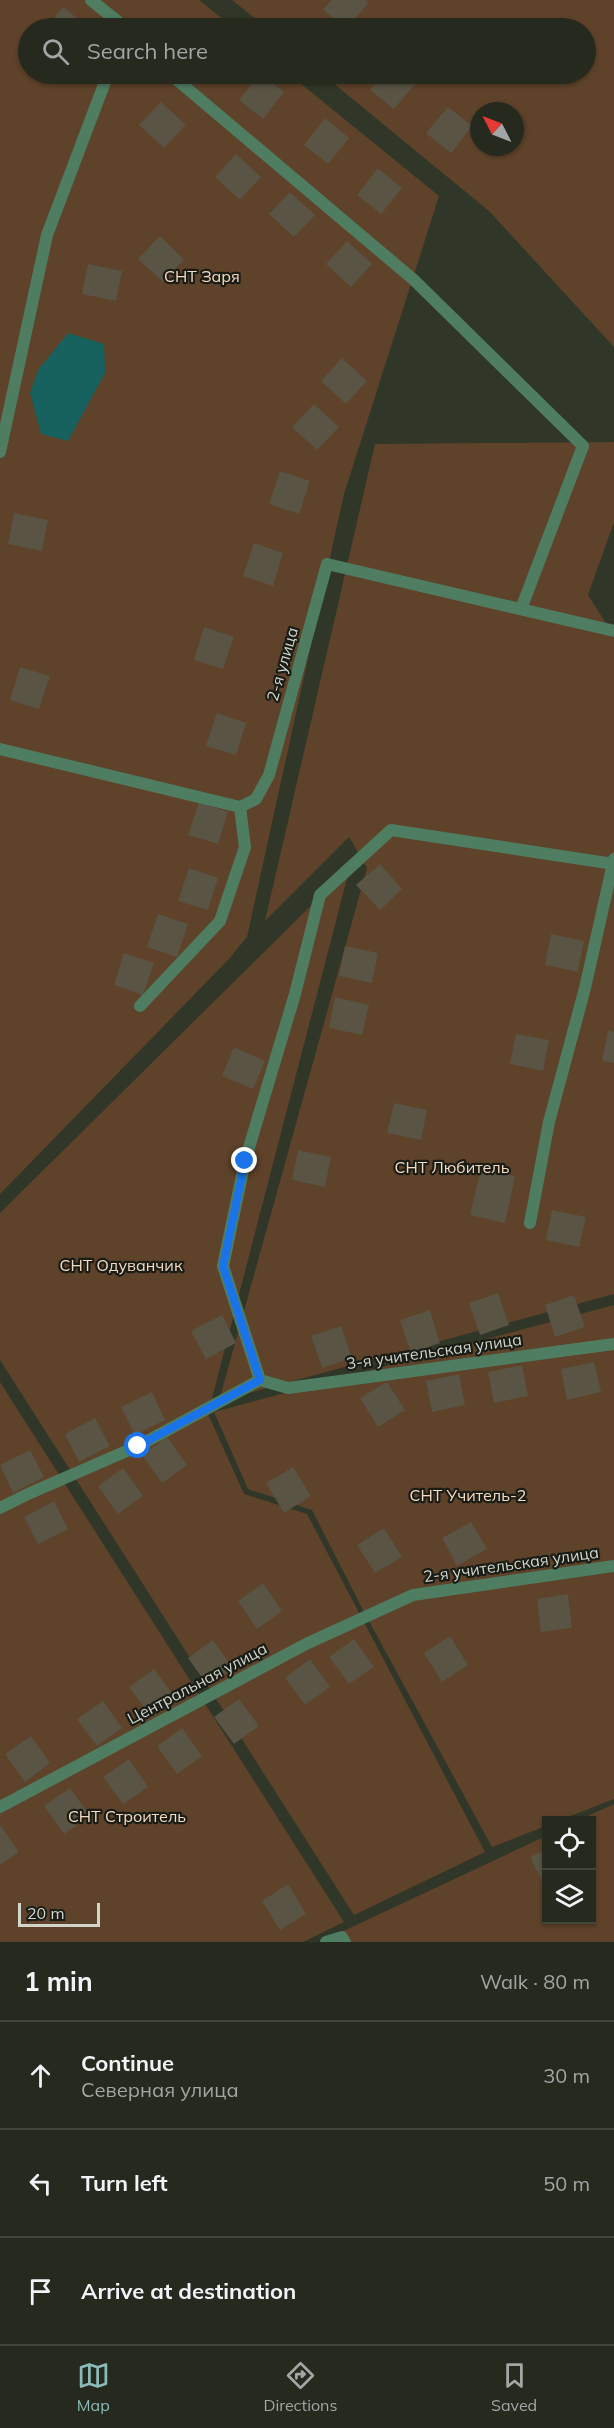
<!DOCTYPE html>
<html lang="en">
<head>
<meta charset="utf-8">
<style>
  :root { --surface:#25291e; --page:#2d3127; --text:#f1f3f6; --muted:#a3a6a4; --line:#42453c; --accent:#8bbbb9 }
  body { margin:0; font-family:Mulish,sans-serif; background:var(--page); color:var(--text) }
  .controls { position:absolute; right:18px; bottom:18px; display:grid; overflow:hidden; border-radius:0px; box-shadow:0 2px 4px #0004 }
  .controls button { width:54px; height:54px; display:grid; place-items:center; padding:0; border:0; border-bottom:2px solid var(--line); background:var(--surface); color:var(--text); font:30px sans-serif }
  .compass { position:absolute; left:470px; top:102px; width:54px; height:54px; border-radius:50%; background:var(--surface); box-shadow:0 2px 4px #0004; rotate:312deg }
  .scale { position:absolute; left:18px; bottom:15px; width:82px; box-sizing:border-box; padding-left:6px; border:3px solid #d1d5cc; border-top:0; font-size:16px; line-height:21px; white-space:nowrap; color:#d1d5cc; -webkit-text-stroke:4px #1a1d16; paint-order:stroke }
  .stop { position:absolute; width:18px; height:18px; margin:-14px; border:4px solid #1a73e8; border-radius:50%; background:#fff }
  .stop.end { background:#1a73e8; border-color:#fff; box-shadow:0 2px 6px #0008 }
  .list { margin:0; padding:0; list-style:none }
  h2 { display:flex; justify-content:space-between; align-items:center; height:78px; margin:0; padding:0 24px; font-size:26px }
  h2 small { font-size:20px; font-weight:400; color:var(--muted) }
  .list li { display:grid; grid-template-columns:39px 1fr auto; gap:18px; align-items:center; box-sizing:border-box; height:108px; padding:0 24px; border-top:2px solid var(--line) }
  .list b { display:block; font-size:22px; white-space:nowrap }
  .list p { margin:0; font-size:20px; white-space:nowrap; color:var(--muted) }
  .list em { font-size:20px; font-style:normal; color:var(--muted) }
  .icon { flex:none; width:33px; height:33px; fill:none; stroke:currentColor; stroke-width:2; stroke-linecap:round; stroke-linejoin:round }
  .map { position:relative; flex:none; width:614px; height:1942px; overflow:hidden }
  .search { position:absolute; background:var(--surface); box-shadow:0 2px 4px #0004; left:18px; right:18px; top:18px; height:66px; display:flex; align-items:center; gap:15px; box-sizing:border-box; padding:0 21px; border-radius:33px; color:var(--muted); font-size:22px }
  .sheet { height:402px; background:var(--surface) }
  nav { display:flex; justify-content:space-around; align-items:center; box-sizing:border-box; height:84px; border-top:2px solid var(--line); background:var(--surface); font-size:16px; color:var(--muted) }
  nav a { display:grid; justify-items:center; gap:3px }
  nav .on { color:var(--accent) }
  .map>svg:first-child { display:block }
  .green { fill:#5e4229; fill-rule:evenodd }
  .water { fill:#17615e }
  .building { fill:#595443 }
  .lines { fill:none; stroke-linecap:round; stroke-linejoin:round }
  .lane { stroke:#4e7d62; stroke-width:12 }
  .street { stroke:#4e7d62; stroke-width:12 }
  .route { stroke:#1a73e8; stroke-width:8 }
  .labels { text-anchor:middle; stroke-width:4.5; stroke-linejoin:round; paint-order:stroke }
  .park-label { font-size:16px; fill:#f6d9c0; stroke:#1a1d16 }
  .street-label { font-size:16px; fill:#d1d5cc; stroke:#1a1d16 }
</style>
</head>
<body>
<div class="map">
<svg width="614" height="1942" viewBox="0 0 614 1942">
  <rect width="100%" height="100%" fill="#313728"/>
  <g class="green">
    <path d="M0 0H199L234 28H28V74H289L439 196 344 494 247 937 229 959 0 1194Z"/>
    <path d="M232 0H614V347L489 211 322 74H586V28H267ZM479 111H515V147H479Z"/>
    <path d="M614 442V522L588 595 614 636V1294L219 1401 367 868 349 837 265 921 375 444Z"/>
    <path d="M350 867 208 1414 244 1494 307 1514 485 1852 354 1915 0 1360V1213Z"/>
    <path d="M614 1305V1799L560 1820H546V1826L492 1847 364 1612 312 1510 248 1489 214 1412Z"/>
    <path d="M0 1382 344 1922 303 1942H0Z"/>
    <path d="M614 1804V1942H320L546 1836V1920H592V1820H579Z"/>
  </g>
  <path class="water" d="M68 333 104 344 105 373 68 441 41 434 30 393 38 370Z"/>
  <g class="building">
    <path d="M331 0H365L369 3 346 28 323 10Z"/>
    <path d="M63 7 87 26 85 28H46Z"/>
    <path d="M260 74 284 92 263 119 239 100Z"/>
    <path d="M383 74H404L416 83 394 109 370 90Z"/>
    <path d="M161 102 186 125 164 148 139 125Z"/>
    <path d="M448 107 472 126 451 153 426 133Z"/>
    <path d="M325 118 349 138 328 164 304 145Z"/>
    <path d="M236 154 261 177 240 200 215 177Z"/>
    <path d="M378 168 402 188 381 214 357 195Z"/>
    <path d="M290 192 315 215 294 237 269 214Z"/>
    <path d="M160 236 184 260 163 282 138 259Z"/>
    <path d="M347 241 372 264 351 287 326 264Z"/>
    <path d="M88 264 122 271 116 301 82 294Z"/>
    <path d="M342 358 367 381 346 404 321 381Z"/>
    <path d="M314 404 339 427 317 450 292 427Z"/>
    <path d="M280 471 310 481 299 514 269 504Z"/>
    <path d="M14 513 48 520 42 551 8 544Z"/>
    <path d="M254 543 283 553 273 586 243 576Z"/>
    <path d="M204 627 234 637 223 669 194 660Z"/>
    <path d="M20 667 50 676 39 709 10 700Z"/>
    <path d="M217 713 246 723 236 755 206 746Z"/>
    <path d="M199 802 228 812 218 844 188 835Z"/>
    <path d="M380 864 402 889 380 910 356 885Z"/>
    <path d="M189 868 218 878 208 910 178 901Z"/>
    <path d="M158 914 188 924 177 957 147 947Z"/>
    <path d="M551 934 584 941 578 972 545 965Z"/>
    <path d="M345 946 378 953 372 983 339 976Z"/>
    <path d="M124 953 154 963 143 995 114 985Z"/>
    <path d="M335 997 369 1005 362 1035 329 1028Z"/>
    <path d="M608 1030 614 1032V1063L602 1061Z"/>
    <path d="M516 1034 549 1040 543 1071 510 1064Z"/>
    <path d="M234 1047 265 1061 253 1089 222 1076Z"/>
    <path d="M394 1103 427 1110 421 1140 387 1133Z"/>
    <path d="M298 1150 331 1157 325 1187 292 1180Z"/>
    <path d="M481 1169 515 1176 505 1223 470 1215Z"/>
    <path d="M552 1210 586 1217 579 1247 546 1240Z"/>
    <path d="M498 1293 509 1325 480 1335 469 1303Z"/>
    <path d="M574 1295 585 1327 555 1337 545 1305Z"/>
    <path d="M430 1310 440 1343 411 1353 400 1320Z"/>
    <path d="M222 1315 236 1343 206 1359 191 1331Z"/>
    <path d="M341 1326 352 1358 322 1368 311 1336Z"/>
    <path d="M594 1362 601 1392 567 1400 561 1369Z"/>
    <path d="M522 1365 528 1396 494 1403 488 1372Z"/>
    <path d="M459 1374 465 1405 432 1412 426 1381Z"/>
    <path d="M387 1382 405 1410 378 1427 360 1398Z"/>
    <path d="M152 1392 165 1420 135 1435 121 1407Z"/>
    <path d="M95 1418 110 1446 79 1462 65 1434Z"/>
    <path d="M167 1437 187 1465 162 1483 142 1455Z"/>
    <path d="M30 1450 44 1477 13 1493 0 1465Z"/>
    <path d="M293 1467 311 1496 284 1513 266 1483Z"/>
    <path d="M123 1468 143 1496 118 1514 98 1486Z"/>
    <path d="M54 1501 68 1529 38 1544 24 1517Z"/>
    <path d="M471 1522 487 1549 457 1566 442 1538Z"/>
    <path d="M384 1528 402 1557 375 1573 357 1545Z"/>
    <path d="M263 1583 282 1611 257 1629 238 1601Z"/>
    <path d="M568 1594 572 1628 541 1632 537 1599Z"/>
    <path d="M450 1636 468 1665 442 1682 424 1653Z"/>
    <path d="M354 1639 374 1667 349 1684 329 1657Z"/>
    <path d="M213 1640 233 1668 208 1686 188 1658Z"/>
    <path d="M310 1659 330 1687 305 1705 285 1678Z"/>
    <path d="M154 1669 174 1696 149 1714 129 1687Z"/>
    <path d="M239 1699 259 1726 234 1744 214 1717Z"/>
    <path d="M103 1701 122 1728 97 1746 77 1719Z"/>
    <path d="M182 1728 202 1756 177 1774 157 1746Z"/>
    <path d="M31 1736 50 1763 25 1782 5 1754Z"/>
    <path d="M129 1759 148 1787 123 1804 103 1777Z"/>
    <path d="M70 1788 90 1816 64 1834 44 1806Z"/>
    <path d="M0 1825 19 1852 0 1865Z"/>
    <path d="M546 1849V1884L544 1885 530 1857Z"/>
    <path d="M288 1884 306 1914 280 1930 262 1901Z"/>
  </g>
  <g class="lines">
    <g class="lane">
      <path d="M91 0 126 28"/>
      <path d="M170 74 414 280 583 446 521 609"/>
      <path d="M0 452 47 235 108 74"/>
      <path d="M140 1006 220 921 245 847 240 807"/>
      <path d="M530 1223 549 1122 585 988 614 859"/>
      <path d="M260 1380 223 1266 245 1161 295 994 320 895 391 830 614 864"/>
      <path d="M326 1942 342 1937 345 1942"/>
    </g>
    <g class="street">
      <path d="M0 749 240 807 256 799 269 775 327 564 614 631"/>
      <path d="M0 1508 28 1494 138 1446 260 1380 288 1388 614 1344"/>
      <path d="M0 1807 306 1644 413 1595 614 1566"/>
    </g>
  </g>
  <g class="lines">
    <path class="route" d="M138 1446 260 1380 223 1266 245 1161"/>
  </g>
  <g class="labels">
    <g class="park-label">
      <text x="202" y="282">СНТ Заря</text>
      <text x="452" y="1173">СНТ Любитель</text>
      <text x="121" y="1271">СНТ Одуванчик</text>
      <text x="468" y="1501">СНТ Учитель-2</text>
      <text x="127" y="1822">СНТ Строитель</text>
    </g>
    <g class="street-label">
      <text transform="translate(282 664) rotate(-74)" y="6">2-я улица</text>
      <text transform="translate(434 1351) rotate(-8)" y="6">3-я учительская улица</text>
      <text transform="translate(511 1564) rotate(-8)" y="6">2-я учительская улица</text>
      <text transform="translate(197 1683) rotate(-28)" y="6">Центральная улица</text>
    </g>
  </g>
</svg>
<div class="controls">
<button><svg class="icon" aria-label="locate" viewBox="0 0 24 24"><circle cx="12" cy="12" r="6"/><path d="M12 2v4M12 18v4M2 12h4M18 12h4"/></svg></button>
<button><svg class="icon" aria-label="layers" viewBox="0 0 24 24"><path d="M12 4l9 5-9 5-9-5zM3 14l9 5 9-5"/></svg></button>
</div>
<svg class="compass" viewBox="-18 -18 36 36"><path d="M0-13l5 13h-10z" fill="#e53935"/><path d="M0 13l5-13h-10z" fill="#a3a6a4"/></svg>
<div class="scale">20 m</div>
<div class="stop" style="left:138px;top:1446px"></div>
<div class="stop end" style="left:245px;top:1161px"></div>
<div class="search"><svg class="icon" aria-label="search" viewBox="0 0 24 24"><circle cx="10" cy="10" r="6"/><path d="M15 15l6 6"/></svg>Search here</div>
</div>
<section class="sheet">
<h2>1 min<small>Walk · 80 m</small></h2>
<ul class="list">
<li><svg class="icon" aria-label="ahead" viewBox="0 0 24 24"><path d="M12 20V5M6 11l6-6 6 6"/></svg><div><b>Continue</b><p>Северная улица</p></div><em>30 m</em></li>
<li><svg class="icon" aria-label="left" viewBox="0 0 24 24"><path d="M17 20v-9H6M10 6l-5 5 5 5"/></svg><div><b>Turn left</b></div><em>50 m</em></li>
<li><svg class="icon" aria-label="arrive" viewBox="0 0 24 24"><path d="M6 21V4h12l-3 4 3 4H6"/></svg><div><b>Arrive at destination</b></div></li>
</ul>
</section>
<nav>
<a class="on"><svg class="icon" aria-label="map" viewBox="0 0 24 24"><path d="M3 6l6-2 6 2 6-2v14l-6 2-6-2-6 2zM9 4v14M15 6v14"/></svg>Map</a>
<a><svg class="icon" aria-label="directions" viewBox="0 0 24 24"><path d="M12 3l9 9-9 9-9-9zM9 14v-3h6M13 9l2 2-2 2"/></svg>Directions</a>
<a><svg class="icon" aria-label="saved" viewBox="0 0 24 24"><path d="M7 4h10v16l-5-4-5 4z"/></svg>Saved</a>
</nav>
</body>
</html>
